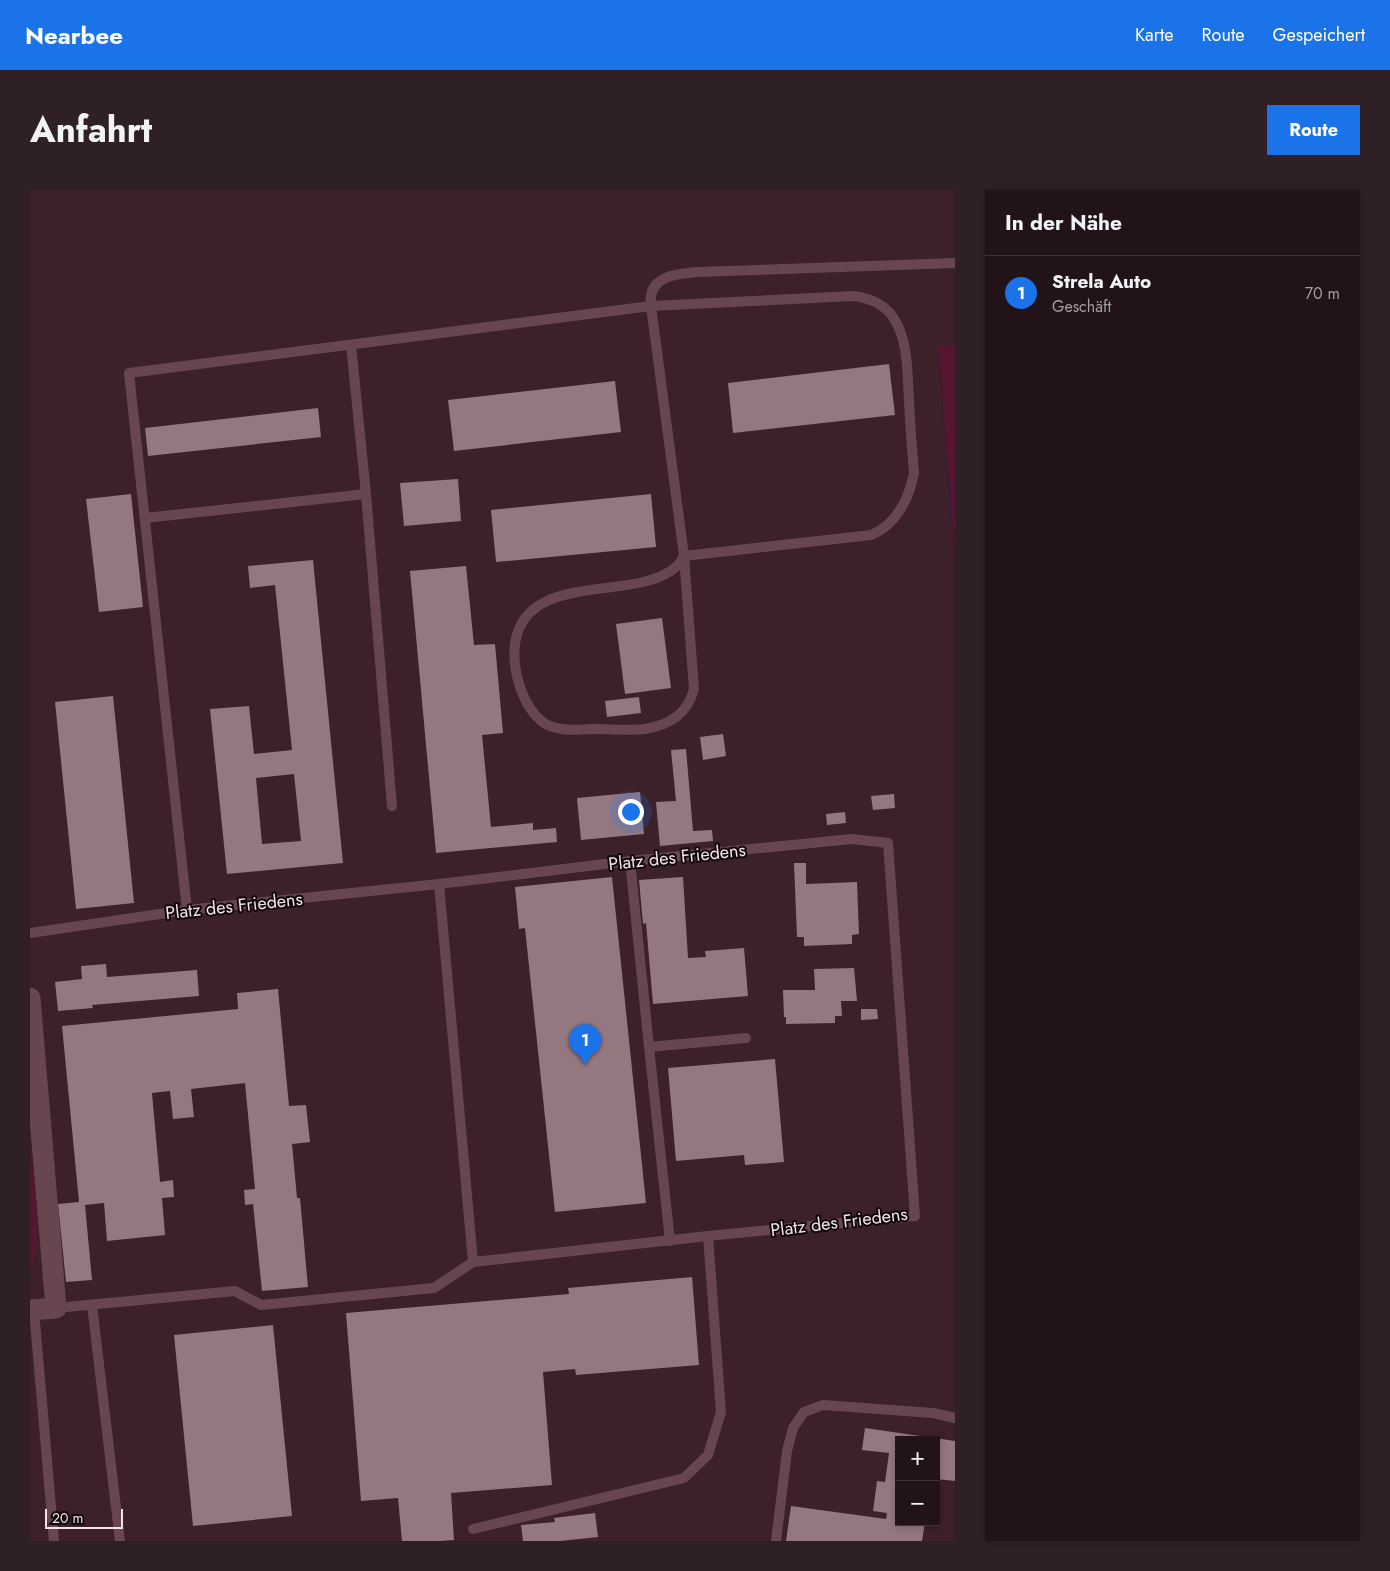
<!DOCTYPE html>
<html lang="de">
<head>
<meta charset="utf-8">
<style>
  :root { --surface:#221318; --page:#2e2025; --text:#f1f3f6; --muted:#a29ea2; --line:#3f3237; --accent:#1a73e8 }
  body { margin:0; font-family:Jost,sans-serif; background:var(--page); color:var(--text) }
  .controls { position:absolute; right:15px; bottom:15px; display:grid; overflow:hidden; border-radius:0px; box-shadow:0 2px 8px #0003 }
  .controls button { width:45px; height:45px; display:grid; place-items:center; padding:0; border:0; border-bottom:1px solid var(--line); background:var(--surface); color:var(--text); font:25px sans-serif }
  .scale { position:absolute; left:15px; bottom:12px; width:78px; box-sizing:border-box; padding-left:5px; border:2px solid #f4e4e9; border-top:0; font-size:14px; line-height:18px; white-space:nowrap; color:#f4e4e9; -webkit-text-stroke:4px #10070a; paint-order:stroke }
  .you { position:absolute; left:600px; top:621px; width:18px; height:18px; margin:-12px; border:4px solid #fff; border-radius:50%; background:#1a73e8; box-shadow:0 0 0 8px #1a73e833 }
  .badge { display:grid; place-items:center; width:32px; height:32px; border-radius:50%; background:var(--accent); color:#fff; font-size:16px; font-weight:700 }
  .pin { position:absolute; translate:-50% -41px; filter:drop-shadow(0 1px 2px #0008) }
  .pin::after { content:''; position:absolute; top:26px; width:18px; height:15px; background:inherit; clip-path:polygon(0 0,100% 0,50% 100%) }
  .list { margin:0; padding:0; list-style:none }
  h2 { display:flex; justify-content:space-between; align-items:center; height:65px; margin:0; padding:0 20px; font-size:21px }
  h2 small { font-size:16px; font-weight:400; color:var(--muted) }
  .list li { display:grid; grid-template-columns:32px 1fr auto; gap:15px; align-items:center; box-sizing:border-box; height:75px; padding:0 20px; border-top:1px solid var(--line) }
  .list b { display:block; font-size:19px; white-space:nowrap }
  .list p { margin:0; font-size:16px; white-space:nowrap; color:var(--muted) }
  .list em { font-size:16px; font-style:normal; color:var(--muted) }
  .map { position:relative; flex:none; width:925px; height:1351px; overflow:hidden; border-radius:0px }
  header { display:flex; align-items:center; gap:30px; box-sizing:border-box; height:70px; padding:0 25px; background:var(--accent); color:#fff }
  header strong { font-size:24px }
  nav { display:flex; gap:28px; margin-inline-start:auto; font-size:18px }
  .intro { display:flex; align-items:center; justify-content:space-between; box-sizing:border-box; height:120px; padding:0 30px }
  h1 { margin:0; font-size:35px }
  .button { padding:12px 22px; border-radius:0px; background:var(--accent); color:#fff; font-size:18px; font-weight:700 }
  main { display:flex; gap:30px; padding:0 30px }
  aside { flex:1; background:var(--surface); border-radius:0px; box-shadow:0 2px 8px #0003 }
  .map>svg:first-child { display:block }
  .built { fill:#3c202a; fill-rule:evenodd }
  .green { fill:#541630 }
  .building { fill:#947880; fill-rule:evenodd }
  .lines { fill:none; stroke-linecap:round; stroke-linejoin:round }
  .service { stroke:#674650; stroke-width:10 }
  .minor { stroke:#674650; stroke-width:21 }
  .labels { text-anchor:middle; stroke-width:4; stroke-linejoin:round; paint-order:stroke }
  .street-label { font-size:18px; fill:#f4e4e9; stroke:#10070a }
</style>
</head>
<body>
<header>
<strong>Nearbee</strong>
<nav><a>Karte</a><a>Route</a><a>Gespeichert</a></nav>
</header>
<div class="intro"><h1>Anfahrt</h1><a class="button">Route</a></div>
<main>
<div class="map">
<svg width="925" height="1351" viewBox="0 0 925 1351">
  <rect width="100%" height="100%" fill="#2e1920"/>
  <path class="built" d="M0 0H925V156H908L925 369V1351H0ZM869 1250H906V1332H869Z"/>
  <g class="green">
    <path d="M908 155 925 156V369Z"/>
    <path d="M0 958C3 987 17 1056 0 1078Z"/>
  </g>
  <g class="building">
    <path d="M859 174 865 225 703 243 698 193Z"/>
    <path d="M585 191 591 242 424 261 418 210Z"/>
    <path d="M288 218 291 247 118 266 115 238Z"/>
    <path d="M428 289 431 331 374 336 370 293Z"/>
    <path d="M101 304 113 417 69 422 56 309Z"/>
    <path d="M621 304 626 357 466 372 461 320Z"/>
    <path d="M283 370 313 673 197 684 180 519 219 516 224 564 262 560 245 395 220 398 218 376ZM264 584 271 651 232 654 226 588Z"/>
    <path d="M436 376 444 455 465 454 473 543 452 545 461 637 503 633V640L526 638 527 652 406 663 380 381Z"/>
    <path d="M632 428 641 498 595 504 586 434Z"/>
    <path d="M83 506 104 713 46 719 25 512Z"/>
    <path d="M609 507 611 523 577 527 575 511Z"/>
    <path d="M693 544 696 566 673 570 670 547Z"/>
    <path d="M656 559 663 641 682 640 683 651 630 656 626 612 646 611 641 560Z"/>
    <path d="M610 602 614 644 551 650 547 608Z"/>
    <path d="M864 604 865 618 843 620 841 606Z"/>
    <path d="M815 622 816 633 797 635 796 624Z"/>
    <path d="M764 673H776V694L827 692 829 744 822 745V754L774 756V747H767Z"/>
    <path d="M582 687 616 1013 525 1022 495 738 489 739 485 697Z"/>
    <path d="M653 687 658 768 676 767 675 761 714 758 718 806 623 814 616 733 613 734 609 690Z"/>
    <path d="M76 774 77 787 167 780 169 806 62 815 63 818 28 821 25 792 52 789 51 776Z"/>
    <path d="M824 778 827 811H811L812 826H805V833L756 834V827H754L753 800H785L784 779Z"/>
    <path d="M248 799 259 916 276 915 280 952 262 954 267 1008H270L278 1097 232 1101 223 1014 215 1015 214 1000 225 999 215 893 161 899 164 927 143 929 140 901 122 903 130 992 143 990 144 1007 132 1008 135 1045 77 1051 74 1013 55 1015 62 1090 36 1092 28 1014 49 1012 32 836 208 819 207 803Z"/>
    <path d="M831 819H847L848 829 831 830Z"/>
    <path d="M745 869 754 972 715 975 714 965 646 971 638 878Z"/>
    <path d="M662 1087 669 1175 546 1185 545 1179 513 1182 522 1295 421 1303 424 1350 410 1351H372L368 1308 331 1311 316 1123 539 1104 538 1098Z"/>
    <path d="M243 1135 262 1326 163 1336 144 1145Z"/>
    <path d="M835 1238 925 1251V1291L906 1289V1250H869V1332H895L892 1351H756L761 1316 856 1329 857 1323 843 1321 847 1291 855 1292 859 1263 832 1260Z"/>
    <path d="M565 1323 568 1347 530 1351H493L491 1335 525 1332 524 1328Z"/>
  </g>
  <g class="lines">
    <g class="service">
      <path d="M321 155 336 304 362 616"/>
      <path d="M115 328 336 304"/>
      <path d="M654 366 664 499C661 510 656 520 646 527 637 534 626 537 615 539 599 541 582 539 566 539 555 539 542 541 532 539 526 538 518 536 514 533 492 517 482 480 485 454 495 378 610 414 648 375 650 373 652 369 654 366Z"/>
      <path d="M600 671 619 857 716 848"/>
      <path d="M157 720 99 183 621 116 654 366 841 345C866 335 879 309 884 283 882 259 880 234 879 210 877 183 879 151 863 127 854 114 839 108 824 106L621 116C617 86 645 84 668 82L925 73"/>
      <path d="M0 743 157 720 409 694 600 671 822 649 858 653 885 1026 678 1046 443 1072 409 694"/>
      <path d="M619 857 640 1051"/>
      <path d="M62 1115 90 1351"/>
      <path d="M26 1118 205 1101 231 1115 404 1098 443 1072"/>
      <path d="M4 1120 24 1351"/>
      <path d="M443 1339 654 1288 678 1265 691 1222 678 1046"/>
      <path d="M746 1351 757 1261 763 1238 774 1222 793 1215 903 1223 925 1228"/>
    </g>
    <path class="minor" d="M0 808 26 1118 0 1120"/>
  </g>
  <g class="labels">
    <g class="street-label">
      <text transform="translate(647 667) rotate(-6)" y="6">Platz des Friedens</text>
      <text transform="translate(204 716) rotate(-6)" y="6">Platz des Friedens</text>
      <text transform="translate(809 1032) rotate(-7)" y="6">Platz des Friedens</text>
    </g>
  </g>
</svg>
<div class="controls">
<button>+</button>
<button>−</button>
</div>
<div class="scale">20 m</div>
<div class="you"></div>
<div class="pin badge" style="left:555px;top:875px">1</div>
</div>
<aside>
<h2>In der Nähe<small></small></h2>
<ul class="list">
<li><span class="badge">1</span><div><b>Strela Auto</b><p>Geschäft</p></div><em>70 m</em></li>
</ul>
</aside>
</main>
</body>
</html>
